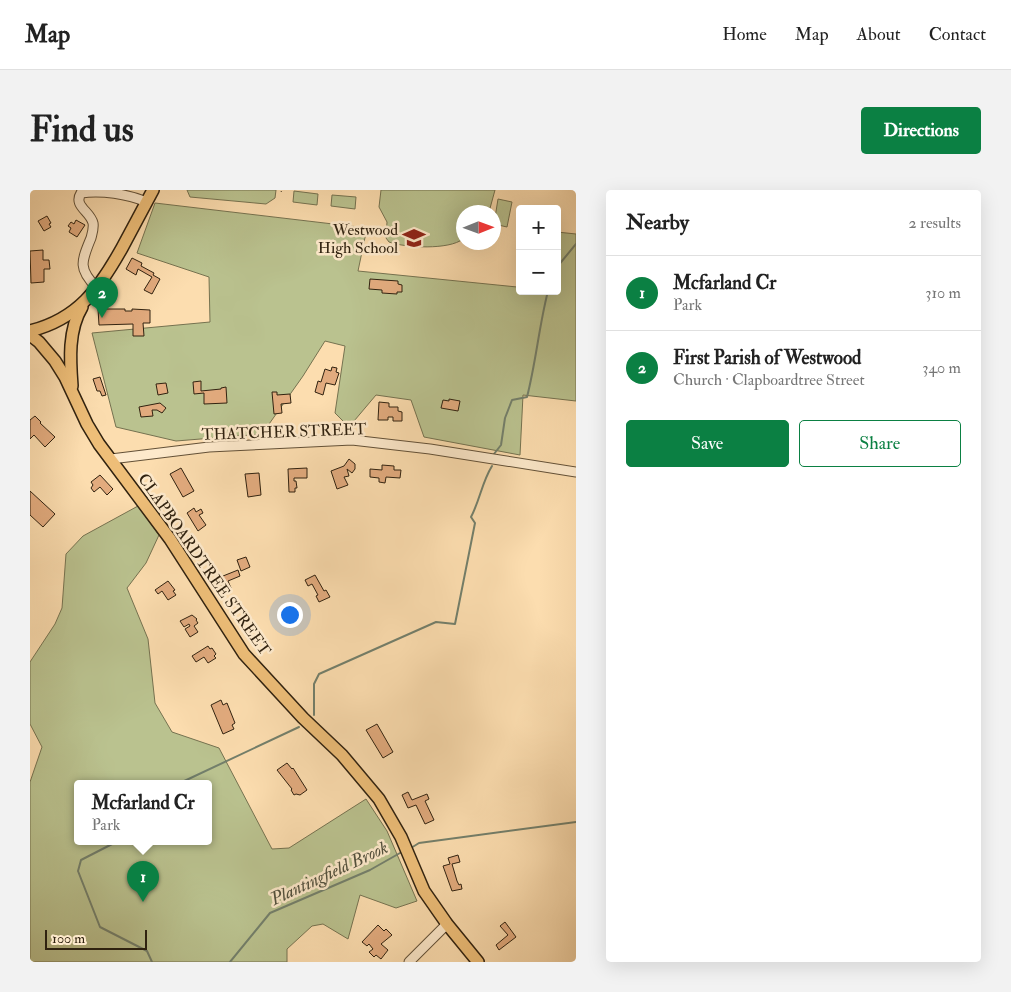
<!DOCTYPE html>
<html lang="en">
<head>
<meta charset="utf-8">
<style>
  :root { --surface:#fff; --page:#f2f2f2; --text:#222; --muted:#767676; --line:#e0e0e0; --accent:#0b8043 }
  body { margin:0; font-family:"IM FELL Double Pica",serif; background:var(--page); color:var(--text) }
  .controls { position:absolute; right:15px; top:15px; display:grid; overflow:hidden; border-radius:5px; box-shadow:0 5px 20px #0002 }
  .controls button { width:45px; height:45px; display:grid; place-items:center; padding:0; border:0; border-bottom:1px solid var(--line); background:var(--surface); color:var(--text); font:25px sans-serif }
  .compass { position:absolute; left:426px; top:15px; width:45px; height:45px; border-radius:50%; background:var(--surface); box-shadow:0 5px 20px #0002; rotate:89deg }
  .scale { position:absolute; left:15px; bottom:12px; width:102px; box-sizing:border-box; padding-left:5px; border:2px solid #302210; border-top:0; font-size:14px; line-height:18px; white-space:nowrap; color:#302210; -webkit-text-stroke:4px #fde9cb; paint-order:stroke }
  .you { position:absolute; left:259px; top:424px; width:18px; height:18px; margin:-12px; border:4px solid #fff; border-radius:50%; background:#1a73e8; box-shadow:0 0 0 8px #1a73e833 }
  .badge { display:grid; place-items:center; width:32px; height:32px; border-radius:50%; background:var(--accent); color:#fff; font-size:16px; font-weight:700 }
  .pin { position:absolute; translate:-50% -41px; filter:drop-shadow(0 1px 2px #0008) }
  .pin::after { content:''; position:absolute; top:26px; width:18px; height:15px; background:inherit; clip-path:polygon(0 0,100% 0,50% 100%) }
  .popup { position:absolute; left:44px; top:590px; width:138px; height:65px; box-sizing:border-box; display:grid; place-content:center; border-radius:5px; background:var(--surface); filter:drop-shadow(0 1px 4px #0005); font-size:16px; white-space:nowrap; color:var(--muted) }
  .popup b { font-size:19px; color:var(--text) }
  .popup::after { content:''; position:absolute; left:50%; top:100%; margin-left:-10px; border:10px solid transparent; border-top-color:var(--surface) }
  .list { margin:0; padding:0; list-style:none }
  h2 { display:flex; justify-content:space-between; align-items:center; height:65px; margin:0; padding:0 20px; font-size:21px }
  h2 small { font-size:16px; font-weight:400; color:var(--muted) }
  .list li { display:grid; grid-template-columns:32px 1fr auto; gap:15px; align-items:center; box-sizing:border-box; height:75px; padding:0 20px; border-top:1px solid var(--line) }
  .list b { display:block; font-size:19px; white-space:nowrap }
  .list p { margin:0; font-size:16px; white-space:nowrap; color:var(--muted) }
  .list em { font-size:16px; font-style:normal; color:var(--muted) }
  .actions { display:flex; gap:10px; padding:15px 20px }
  .actions a { flex:1; padding:11px 0; border:1px solid var(--accent); border-radius:5px; text-align:center; font-size:18px; color:var(--accent) }
  .actions .main { background:var(--accent); color:#fff }
  .map { position:relative; flex:none; width:546px; height:772px; overflow:hidden; border-radius:5px }
  header { display:flex; align-items:center; gap:30px; box-sizing:border-box; height:70px; padding:0 25px; background:var(--surface); border-bottom:1px solid var(--line) }
  header strong { font-size:24px }
  nav { display:flex; gap:28px; margin-inline-start:auto; font-size:18px }
  .intro { display:flex; align-items:center; justify-content:space-between; box-sizing:border-box; height:120px; padding:0 30px }
  h1 { margin:0; font-size:35px }
  .button { padding:12px 22px; border-radius:5px; background:var(--accent); color:#fff; font-size:18px; font-weight:700 }
  main { display:flex; gap:30px; padding:0 30px }
  aside { flex:1; background:var(--surface); border-radius:5px; box-shadow:0 5px 20px #0002 }
  .map>svg:first-child { display:block }
  .green { fill:#bac28f; stroke:#757250; fill-rule:evenodd }
  .lines { fill:none; stroke-linecap:round; stroke-linejoin:round }
  .stream { stroke:#737f6b; stroke-width:2 }
  .building { fill:#e2ab7e; stroke:#302210 }
  .minor-casing { stroke:#635138; stroke-width:11 }
  .major-casing { stroke:#302210; stroke-width:14 }
  .path { stroke:#302210; stroke-width:1; stroke-dasharray:1 2.5; stroke-linecap:butt }
  .minor { stroke:#fde9cb; stroke-width:9 }
  .major { stroke:#eebe78; stroke-width:11 }
  .labels { text-anchor:middle; stroke-width:5; stroke-linejoin:round; paint-order:stroke }
  .poi-label { font-size:16px; fill:#302210; stroke:#fde9cb; text-anchor:end }
  .street-label { font-size:16px; fill:#302210; stroke:#fde9cb }
  .water-label { font-size:18px; font-style:italic; fill:#52503d; stroke:#fde9cb }
</style>
</head>
<body>
<header>
<strong>Map</strong>
<nav><a>Home</a><a>Map</a><a>About</a><a>Contact</a></nav>
</header>
<div class="intro"><h1>Find us</h1><a class="button">Directions</a></div>
<main>
<div class="map">
<svg width="546" height="772" viewBox="0 0 546 772">
  <rect width="100%" height="100%" fill="#fcddaf"/>
  <filter id="stains"><feTurbulence type="fractalNoise" baseFrequency=".004" numOctaves="4"/><feColorMatrix values="0 0 0 0 .2 0 0 0 0 .09 0 0 0 0 .02 0 0 0 .5 -.17"/></filter>
  <radialGradient id="worn" r=".72"><stop offset=".6" stop-color="#630" stop-opacity="0"/><stop offset="1" stop-color="#630" stop-opacity=".3"/></radialGradient>
  <g class="green">
    <path d="M157 0H246L245 8 236 14 160 7Z"/>
    <path d="M351 0H465L459 22H433V49C419 60 376 58 359 52L356 48 357 32 349 17Z"/>
    <path d="M264 1 288 4 287 15 263 12Z"/>
    <path d="M302 5 326 7 325 19 301 16Z"/>
    <path d="M468 9 482 12 477 37 464 34Z"/>
    <path d="M125 13 337 38 328 81 487 97 490 84V101H527V42L546 44V211L493 205 490 265 394 247 381 210 346 205 319 237 305 223 315 156 295 151 273 186 232 244 146 251 86 237 62 143 180 132 179 87 107 63Z"/>
    <path d="M108 316 129 345 116 373 97 398 118 449 125 513 142 542 189 558 242 659 259 658 336 609 357 641 387 711 366 718 330 705 318 749 293 734 282 736 257 759V772H0V592L12 557 0 534V472L25 434 32 418 36 364 53 346ZM48 593H178V651H48Z"/>
  </g>
  <g class="lines">
    <g class="stream">
      <path d="M527 77 546 54"/>
      <path d="M464 264 471 255 475 228 482 210 497 207C506 172 509 136 518 101"/>
      <path d="M284 525V494L289 484 406 432 425 434 445 333 441 327C450 310 452 292 462 276"/>
      <path d="M150 593 269 537"/>
      <path d="M88 651 51 670 48 681 70 737 117 761 122 772"/>
      <path d="M381 658 389 653 546 632"/>
      <path d="M200 772 240 723 340 680 370 663"/>
    </g>
  </g>
  <g class="building">
    <path d="M17 26 21 33 19 34 21 37 14 41 8 31Z"/>
    <path d="M46 30 55 35 47 47 39 42 41 38 38 36 41 32 44 34Z"/>
    <path d="M13 60V70H19L20 79H14V92L1 93 0 61Z"/>
    <path d="M102 68 112 73 111 76 124 83 123 85 130 89 122 104 114 100 122 87 108 79 106 85 96 79Z"/>
    <path d="M340 89 368 91V94L372 95V102H367V104L352 103V100L339 99Z"/>
    <path d="M68 119H95V121H102V119L120 120V133H113L114 146H103V134L69 135Z"/>
    <path d="M302 177 307 178 306 182 309 183 305 195 296 193 293 205 285 202 288 191 291 192 295 179 301 181Z"/>
    <path d="M70 187 76 205 72 206 70 201H67L63 189Z"/>
    <path d="M171 191V201L191 199V198L196 197 197 213 174 214V203L164 204 163 192Z"/>
    <path d="M136 193 138 203 128 205 126 194Z"/>
    <path d="M242 202H247V205L260 204 261 213 251 214 252 223 244 224Z"/>
    <path d="M419 209 430 211 428 221 411 218 413 210 419 211Z"/>
    <path d="M349 212 359 213V217H368V221L372 222V231H363V227H358V230H348Z"/>
    <path d="M130 213 136 218 132 223 127 220H122L123 226 111 227 109 217Z"/>
    <path d="M5 226 11 232 10 233 25 247 15 257 4 245 0 249V230Z"/>
    <path d="M319 269 325 274V279L322 283 317 279 319 286 314 287 318 295 307 299 301 281 314 276Z"/>
    <path d="M352 275 364 276V280H371L370 288 356 287 355 293 349 292V288L340 287V279L352 280Z"/>
    <path d="M151 278 164 301 153 307 140 284Z"/>
    <path d="M277 278V288H264V291H266L267 298H265V302H259L258 279Z"/>
    <path d="M229 283 231 305 218 307 215 284Z"/>
    <path d="M70 285 83 299 77 305 70 297 64 302 61 298 63 295 61 292Z"/>
    <path d="M0 301 25 324 13 337 0 325Z"/>
    <path d="M164 318 166 322 171 319 173 323 169 325 176 335 168 341 157 323Z"/>
    <path d="M216 367 220 377 211 381 207 370Z"/>
    <path d="M208 380 210 386 198 391 201 398 194 401 188 388Z"/>
    <path d="M285 385 294 401 296 400 300 407 289 412 286 406 288 405 282 394 278 396 275 390Z"/>
    <path d="M138 391 145 400 143 401 146 405 138 410 132 401 128 404 125 400Z"/>
    <path d="M162 425 167 429 166 430 168 433 164 436 168 442 160 447 155 439 160 436 159 434 154 437 150 431Z"/>
    <path d="M178 456 180 459 182 458 186 464 184 466 186 468 178 473 174 467 166 472 162 466Z"/>
    <path d="M191 510 193 515 197 513 205 533 202 535 204 539 193 544 181 515Z"/>
    <path d="M347 534 363 562 353 568 336 540Z"/>
    <path d="M257 573 262 579 263 578 277 600 270 605 266 604 264 605 261 600 262 599 247 580Z"/>
    <path d="M378 602 382 610 397 604 399 609 395 611 404 630 395 634 386 615 378 618 372 605Z"/>
    <path d="M428 665 430 672 422 674 427 691 429 695 431 694 432 699 422 701 413 676 420 674 418 668Z"/>
    <path d="M475 732 486 747 469 760 466 755 478 745 470 736Z"/>
    <path d="M348 735 354 741 356 739 362 745 351 754 358 760 351 769 346 765 344 767 339 762 343 759 339 754 337 756 332 752Z"/>
  </g>
  <g class="lines">
    <defs>
      <g id="minor">
        <path d="M67 98C48 79 51 72 61 48 62 44 64 38 63 33 60 21 43 16 51 3 72 0 97 4 117 12"/>
        <path d="M81 269 179 257 322 250 400 259 546 282"/>
        <path d="M379 772 417 734"/>
      </g>
      <g id="major">
        <path d="M0 141C48 129 69 99 92 58 102 39 113 19 123 0"/>
        <path d="M0 145 9 152 25 171 35 187 57 234 69 254 140 349 214 464 273 528 312 565 349 609 371 647 394 701 417 734 448 772"/>
        <path d="M42 196C40 170 38 140 52 117"/>
      </g>
    </defs>
    <use href="#minor" class="minor-casing"/>
    <use href="#major" class="major-casing"/>
    <path class="path" d="M251 2 252 0"/>
    <use href="#minor" class="minor"/>
    <use href="#major" class="major"/>
  </g>
  <defs>
    <symbol id="school-bare" viewBox="-9 -9 18 18"><path d="M0-5L7-2L0 1L-7-2ZM-4 1L0 2.5L4 1V4Q0 6-4 4Z" fill="#8f2418" stroke="#fde9cb" stroke-width="2.5" paint-order="stroke"/></symbol>
  </defs>
  <g fill-rule="evenodd">
    <use href="#school-bare" x="368" y="32" width="32" height="32"/>
  </g>
  <g class="labels">
    <g class="poi-label">
      <text x="368" y="45">Westwood<tspan x="368" dy="18">High School</tspan></text>
    </g>
    <g class="street-label">
      <text transform="translate(254 241) rotate(-2)" y="6">THATCHER STREET</text>
      <text transform="translate(175 374) rotate(55)" y="6">CLAPBOARDTREE STREET</text>
    </g>
    <g class="water-label">
      <text transform="translate(299 683) rotate(-25)" y="6">Plantingfield Brook</text>
    </g>
  </g>
  <rect width="100%" height="100%" filter="url(#stains)"/>
  <rect width="100%" height="100%" fill="url(#worn)"/>
</svg>
<div class="controls">
<button>+</button>
<button>−</button>
</div>
<svg class="compass" viewBox="-18 -18 36 36"><path d="M0-13l5 13h-10z" fill="#e53935"/><path d="M0 13l5-13h-10z" fill="#767676"/></svg>
<div class="scale">100 m</div>
<div class="you"></div>
<div class="pin badge" style="left:113px;top:712px">1</div>
<div class="popup"><b>Mcfarland Cr</b>Park</div>
<div class="pin badge" style="left:72px;top:128px">2</div>
</div>
<aside>
<h2>Nearby<small>2 results</small></h2>
<ul class="list">
<li><span class="badge">1</span><div><b>Mcfarland Cr</b><p>Park</p></div><em>310 m</em></li>
<li><span class="badge">2</span><div><b>First Parish of Westwood</b><p>Church · Clapboardtree Street</p></div><em>340 m</em></li>
</ul>
<div class="actions"><a class="main">Save</a><a>Share</a></div>
</aside>
</main>
</body>
</html>
